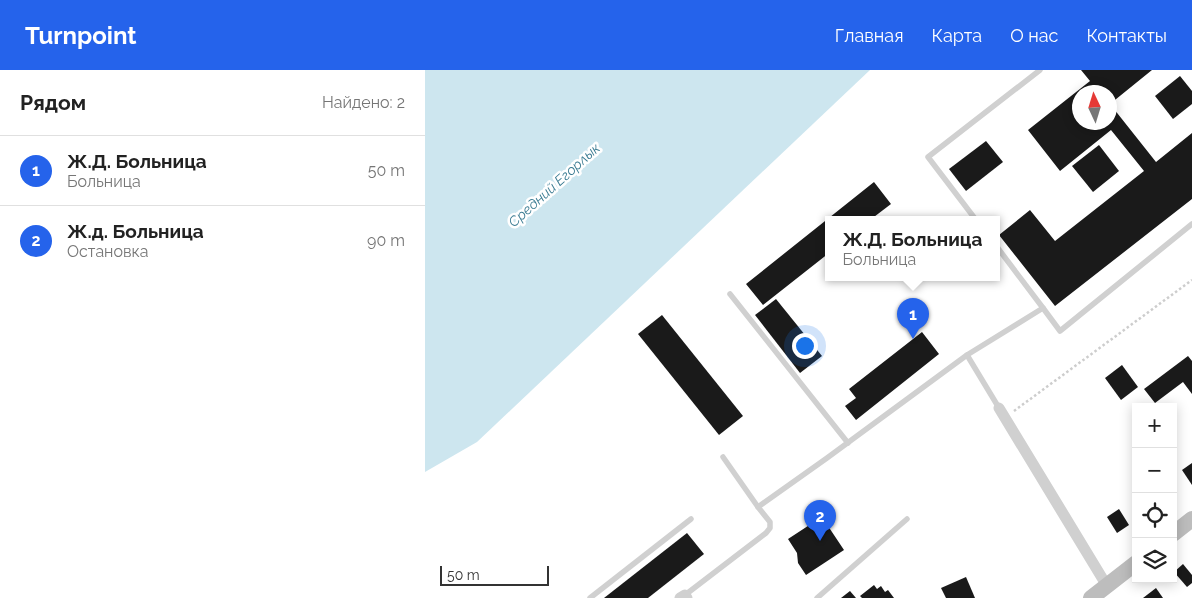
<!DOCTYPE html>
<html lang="ru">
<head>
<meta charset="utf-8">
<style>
  :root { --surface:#fff; --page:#f6f6f6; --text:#222; --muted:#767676; --line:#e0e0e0; --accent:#2563eb }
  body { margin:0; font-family:Raleway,sans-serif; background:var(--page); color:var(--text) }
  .controls { position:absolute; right:15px; bottom:15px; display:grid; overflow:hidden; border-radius:0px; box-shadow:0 2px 12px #0003 }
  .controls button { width:45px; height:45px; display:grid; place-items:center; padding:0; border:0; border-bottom:1px solid var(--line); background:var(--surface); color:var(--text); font:25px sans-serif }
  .compass { position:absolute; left:647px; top:15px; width:45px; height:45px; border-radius:50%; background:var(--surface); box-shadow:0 2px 12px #0003; rotate:356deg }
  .scale { position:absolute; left:15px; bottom:12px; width:109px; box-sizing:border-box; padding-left:5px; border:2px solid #333; border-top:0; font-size:14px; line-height:18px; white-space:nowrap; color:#333; -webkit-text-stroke:4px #fff; paint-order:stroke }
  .you { position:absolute; left:379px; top:275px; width:18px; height:18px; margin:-12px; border:4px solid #fff; border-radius:50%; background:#1a73e8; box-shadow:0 0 0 8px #1a73e833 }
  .badge { display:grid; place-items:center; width:32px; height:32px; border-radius:50%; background:var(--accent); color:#fff; font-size:16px; font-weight:700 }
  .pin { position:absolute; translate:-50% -41px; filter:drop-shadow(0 1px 2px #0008) }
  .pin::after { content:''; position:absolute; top:26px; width:18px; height:15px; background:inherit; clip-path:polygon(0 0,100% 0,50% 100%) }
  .popup { position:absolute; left:400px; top:146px; width:175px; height:65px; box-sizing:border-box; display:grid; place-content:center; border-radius:0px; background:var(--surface); filter:drop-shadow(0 1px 4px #0005); font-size:16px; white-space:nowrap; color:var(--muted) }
  .popup b { font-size:19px; color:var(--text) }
  .popup::after { content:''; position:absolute; left:50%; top:100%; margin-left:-10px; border:10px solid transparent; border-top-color:var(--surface) }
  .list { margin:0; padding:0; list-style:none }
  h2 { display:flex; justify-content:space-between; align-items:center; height:65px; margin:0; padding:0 20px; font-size:21px }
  h2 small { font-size:16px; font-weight:400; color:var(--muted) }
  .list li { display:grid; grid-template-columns:32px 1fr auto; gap:15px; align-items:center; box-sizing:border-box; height:70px; padding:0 20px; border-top:1px solid var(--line) }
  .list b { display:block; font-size:19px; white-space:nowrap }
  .list p { margin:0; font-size:16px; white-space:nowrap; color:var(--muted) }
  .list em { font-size:16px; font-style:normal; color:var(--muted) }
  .icon { flex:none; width:28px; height:28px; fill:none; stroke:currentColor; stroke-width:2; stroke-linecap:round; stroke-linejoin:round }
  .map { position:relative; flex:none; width:767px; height:528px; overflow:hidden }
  header { display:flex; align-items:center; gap:30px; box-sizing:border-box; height:70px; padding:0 25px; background:var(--accent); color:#fff }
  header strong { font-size:24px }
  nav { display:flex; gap:28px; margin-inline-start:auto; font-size:18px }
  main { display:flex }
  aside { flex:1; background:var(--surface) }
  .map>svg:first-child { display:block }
  .water { fill:#cde6ef }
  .building { fill:#1a1a1a; fill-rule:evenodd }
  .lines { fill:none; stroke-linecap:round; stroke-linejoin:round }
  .path { stroke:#cdcdcd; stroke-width:2.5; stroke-dasharray:2.5 2.5; stroke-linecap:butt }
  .lane { stroke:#d0d0d0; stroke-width:5.5 }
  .street { stroke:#d0d0d0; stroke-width:11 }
  .secondary { stroke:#bdbdbd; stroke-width:16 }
  .labels { text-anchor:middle; stroke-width:5; stroke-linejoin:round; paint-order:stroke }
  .water-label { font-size:14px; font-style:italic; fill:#3a7b92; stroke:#fff }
</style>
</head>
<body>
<header>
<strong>Turnpoint</strong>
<nav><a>Главная</a><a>Карта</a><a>О нас</a><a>Контакты</a></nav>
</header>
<main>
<aside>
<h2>Рядом<small>Найдено: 2</small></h2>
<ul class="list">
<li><span class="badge">1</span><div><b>Ж.Д. Больница</b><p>Больница</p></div><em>50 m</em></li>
<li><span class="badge">2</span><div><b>Ж.д. Больница</b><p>Остановка</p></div><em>90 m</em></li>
</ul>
</aside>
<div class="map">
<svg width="767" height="528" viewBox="0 0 767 528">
  <rect width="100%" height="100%" fill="#fff"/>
  <path class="water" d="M0 0H445L52 372 0 402Z"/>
  <g class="building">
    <path d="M656 0H727L685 34 731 92 767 63V129L630 236 574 165 605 140 630 171 719 101 686 60 635 101 603 60 665 11ZM654 22H684V52H654Z"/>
    <path d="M755 6 767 21V34L748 49 730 26Z"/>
    <path d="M561 71 578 92 541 121 524 99Z"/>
    <path d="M674 75 694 101 668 122 647 96Z"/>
    <path d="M449 112 466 134 445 150H404V183L338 235 321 214Z"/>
    <path d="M351 229 397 286 375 303 330 245Z"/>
    <path d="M237 245 318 346 294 365 213 264Z"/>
    <path d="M497 262 514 284 431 350 420 336 431 328 424 319Z"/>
    <path d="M763 286 767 291V324L758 312 730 333 719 319Z"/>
    <path d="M697 295 713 317 696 330 680 308Z"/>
    <path d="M767 393V415L757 400Z"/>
    <path d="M694 439 704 455 692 463 682 447Z"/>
    <path d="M389 452 395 461 403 456 419 480 381 505 373 493 372 483 363 469Z"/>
    <path d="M262 463 279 484 223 528H179Z"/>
    <path d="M758 494 767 505V513L762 517 749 502Z"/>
    <path d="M541 507 550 528H521L516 518Z"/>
    <path d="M449 515 452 519 456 516 460 522 463 520 469 528H437L435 526Z"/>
    <path d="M731 518 738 528H718Z"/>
    <path d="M425 521 431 528H416Z"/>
  </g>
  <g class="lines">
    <path class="path" d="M589 341 767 210"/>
    <g class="lane">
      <path d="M551 150 503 87 615 0"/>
      <path d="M572 177 618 238"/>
      <path d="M305 224 423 373"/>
      <path d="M542 285 574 338"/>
      <path d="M298 387 333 437"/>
      <path d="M260 525 341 463 345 458V452L333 437 402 388 542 285 618 238 635 261 767 154"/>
      <path d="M165 528 266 449"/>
      <path d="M392 528 482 449"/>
    </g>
    <g class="street">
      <path d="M574 338 682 516"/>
      <path d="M255 528 260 525 262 528"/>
    </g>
    <g class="secondary">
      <path d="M748 464 767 449"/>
      <path d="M666 528 711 493"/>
    </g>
  </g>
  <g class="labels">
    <g class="water-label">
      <text transform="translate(129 115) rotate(-42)" y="5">Средний Егорлык</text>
    </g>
  </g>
</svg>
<div class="controls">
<button>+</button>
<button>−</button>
<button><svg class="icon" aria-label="locate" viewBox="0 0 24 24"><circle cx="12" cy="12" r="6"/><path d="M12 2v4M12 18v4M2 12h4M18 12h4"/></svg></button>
<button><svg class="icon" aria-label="layers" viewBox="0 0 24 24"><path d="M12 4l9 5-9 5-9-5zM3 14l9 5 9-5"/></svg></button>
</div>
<svg class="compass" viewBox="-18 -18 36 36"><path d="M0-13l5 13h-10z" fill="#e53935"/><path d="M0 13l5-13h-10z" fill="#767676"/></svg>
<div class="scale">50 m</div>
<div class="you"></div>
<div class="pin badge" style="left:488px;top:269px">1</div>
<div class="popup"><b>Ж.Д. Больница</b>Больница</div>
<div class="pin badge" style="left:395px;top:471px">2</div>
</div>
</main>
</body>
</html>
